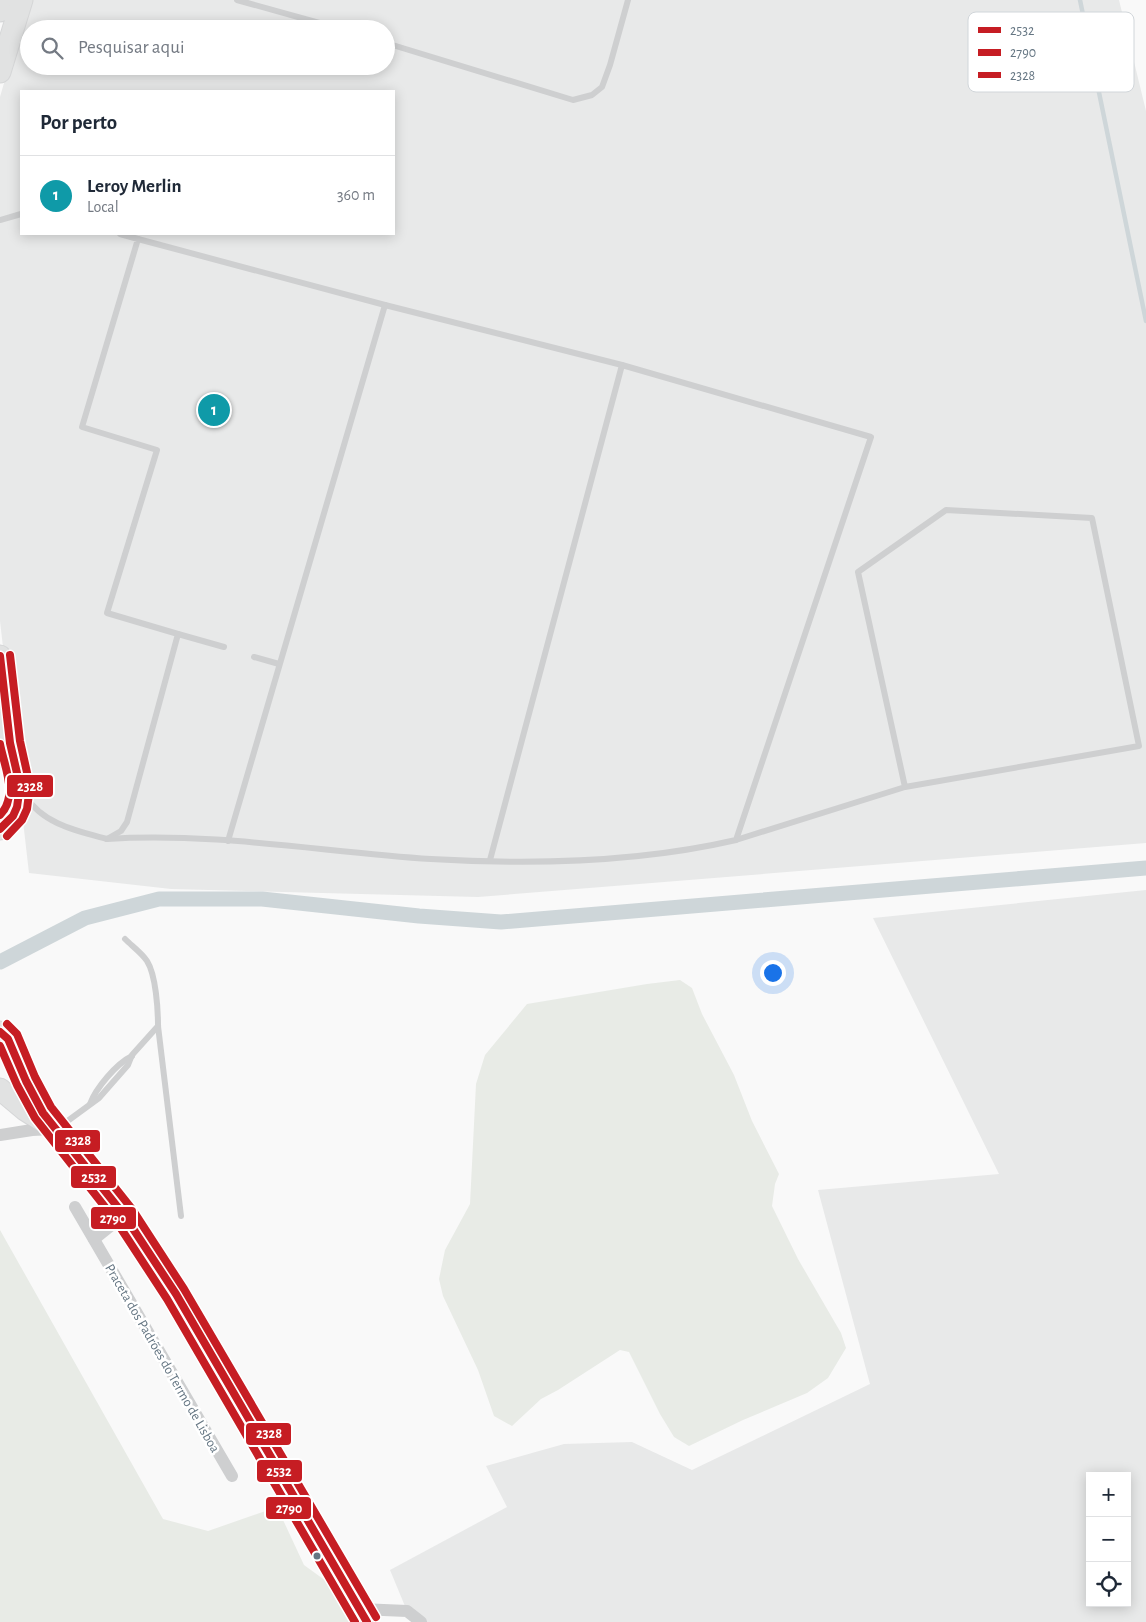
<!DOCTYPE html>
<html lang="pt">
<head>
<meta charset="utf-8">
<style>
  :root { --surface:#fff; --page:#f2f2f3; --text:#1f2937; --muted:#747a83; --line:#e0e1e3; --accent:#56606c }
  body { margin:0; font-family:"Alegreya Sans",sans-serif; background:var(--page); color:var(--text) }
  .controls { position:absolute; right:15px; bottom:15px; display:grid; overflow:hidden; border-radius:0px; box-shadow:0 2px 12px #0003 }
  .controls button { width:45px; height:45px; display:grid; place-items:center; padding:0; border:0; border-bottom:1px solid var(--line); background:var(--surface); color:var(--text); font:25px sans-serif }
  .you { position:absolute; left:772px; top:972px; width:18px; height:18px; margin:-12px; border:4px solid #fff; border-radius:50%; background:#1a73e8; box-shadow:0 0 0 8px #1a73e833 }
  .badge { display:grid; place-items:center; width:32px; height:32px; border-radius:50%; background:var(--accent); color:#fff; font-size:16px; font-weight:700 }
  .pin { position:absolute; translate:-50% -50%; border:2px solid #fff; box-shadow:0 1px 5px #0006 }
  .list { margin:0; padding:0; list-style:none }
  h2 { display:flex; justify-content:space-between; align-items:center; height:65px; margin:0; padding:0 20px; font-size:21px }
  h2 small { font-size:16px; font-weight:400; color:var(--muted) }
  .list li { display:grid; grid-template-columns:32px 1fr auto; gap:15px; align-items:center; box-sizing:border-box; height:80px; padding:0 20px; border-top:1px solid var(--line) }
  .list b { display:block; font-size:19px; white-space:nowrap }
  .list p { margin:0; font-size:16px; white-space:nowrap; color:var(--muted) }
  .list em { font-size:16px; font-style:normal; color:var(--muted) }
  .icon { flex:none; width:28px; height:28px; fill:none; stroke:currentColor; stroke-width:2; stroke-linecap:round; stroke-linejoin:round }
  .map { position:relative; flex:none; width:1146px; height:1622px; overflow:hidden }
  .search { position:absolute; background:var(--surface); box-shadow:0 2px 12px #0003; left:20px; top:20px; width:375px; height:55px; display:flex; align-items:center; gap:12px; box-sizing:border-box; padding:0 18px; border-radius:28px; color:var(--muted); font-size:19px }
  .panel { position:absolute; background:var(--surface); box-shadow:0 2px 12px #0003; left:20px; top:90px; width:375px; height:145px; border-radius:0px }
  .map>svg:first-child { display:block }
  .built { fill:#e8e9e9; fill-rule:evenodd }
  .green { fill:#e8ebe6 }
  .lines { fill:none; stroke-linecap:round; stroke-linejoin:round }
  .stream { stroke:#ced6d9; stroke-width:4.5 }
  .canal { stroke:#ced6d9; stroke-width:15 }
  .primary-casing { stroke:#d5d6d7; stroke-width:23 }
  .lane { stroke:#cecfd0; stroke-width:6 }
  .street { stroke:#cecfd0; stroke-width:12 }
  .primary { stroke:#e1e2e2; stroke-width:21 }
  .bus-1-casing { stroke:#fff; stroke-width:11 }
  .bus-2-casing { stroke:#fff; stroke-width:11 }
  .bus-3-casing { stroke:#fff; stroke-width:11 }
  .bus-1 { stroke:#c61d23; stroke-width:8 }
  .bus-2 { stroke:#c61d23; stroke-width:8 }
  .bus-3 { stroke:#c61d23; stroke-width:8 }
  .bus-dot { fill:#657683; stroke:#fff; stroke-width:2 }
  .labels { text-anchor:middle; stroke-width:5; stroke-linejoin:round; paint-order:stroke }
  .street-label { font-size:14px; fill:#657683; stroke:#fff }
  .key { fill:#fff; stroke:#d1d6da; stroke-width:1 }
  .key-label { font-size:14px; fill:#657683 }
  .line-badge { stroke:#fff; stroke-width:2 }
  .badge-label { font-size:14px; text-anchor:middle; font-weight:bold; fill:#fff }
</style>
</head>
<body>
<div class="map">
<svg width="1146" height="1622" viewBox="0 0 1146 1622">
  <rect width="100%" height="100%" fill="#f9f9f9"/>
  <g class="built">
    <path d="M28 0H1119L1146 111V843L478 897 171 889 29 873 0 621V97ZM29 29H386V66H29ZM21 91H394V234H21Z"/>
    <path d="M1146 890V1622H421L407 1611 390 1570 507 1507 486 1466 564 1444 632 1442 692 1470 870 1384 818 1190 999 1174 873 918ZM1090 1476H1127V1603H1090Z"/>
  </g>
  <g class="green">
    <path d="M680 980 692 988 702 1014 734 1075 752 1121 779 1174 775 1184 772 1206 798 1259 841 1333 846 1348 828 1378 807 1393 743 1420 689 1446 674 1437 660 1414 629 1352 620 1350 558 1390 541 1399 512 1426 494 1416 478 1370 443 1296 439 1279 445 1250 470 1204 476 1084 485 1055 527 1004 647 984Z"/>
    <path d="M0 1230 163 1519 208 1531 277 1507 304 1565 326 1581 350 1622H0Z"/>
  </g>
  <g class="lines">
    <path class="stream" d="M1080 0 1146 321"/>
    <path class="canal" d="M0 962 85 918 159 899H262L419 916 501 922 1146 868"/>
    <defs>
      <g id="primary">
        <path d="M0 11 3 0"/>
        <path d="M0 72 22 0"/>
        <path d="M0 656 10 743 18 776"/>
        <path d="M0 829C20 814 27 784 11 763"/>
        <path d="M0 1032 8 1039 26 1081 43 1113 124 1215 176 1294 367 1622"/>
        <path d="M0 1089 25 1110 47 1124"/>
      </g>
    </defs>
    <use href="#primary" class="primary-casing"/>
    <g class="lane">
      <path d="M237 0 341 29"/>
      <path d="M386 43 573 100 592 95 602 87 610 65 628 0"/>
      <path d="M0 220 21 214"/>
      <path d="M178 634 224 647"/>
      <path d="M254 657 279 664"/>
      <path d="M25 795C42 824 77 831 107 839L121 831 127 822 178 634 107 613 157 450 82 427 138 239 120 234"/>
      <path d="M107 839C215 832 323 852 431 859 533 865 637 863 736 840L871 437 622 365 385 305 138 239"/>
      <path d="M736 840 905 787 1139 746 1092 518 946 510 858 572 905 787"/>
      <path d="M228 841 385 305"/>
      <path d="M490 860 622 365"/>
      <path d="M125 939C132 946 142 953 147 961 156 975 158 1010 158 1026L181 1216"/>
      <path d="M90 1104C96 1088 116 1064 132 1056"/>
      <path d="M58 1128 99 1098 128 1065 132 1055 158 1026"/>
    </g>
    <g class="street">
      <path d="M0 1135 32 1130 53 1129"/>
      <path d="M75 1207 232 1476"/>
      <path d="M94 1239 124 1215"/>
      <path d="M360 1609 407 1611 421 1622"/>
    </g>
    <use href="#primary" class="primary"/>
    <defs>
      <g id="bus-1">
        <path d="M0 656 10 743 20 786 17 807 13 816 0 829"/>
        <path d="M0 1032 8 1039 26 1081 43 1113 124 1215 176 1294 367 1622"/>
      </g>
      <g id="bus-2">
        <path d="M0 744C4 766 19 796 0 815"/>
        <path d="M0 1046 17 1085 35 1118 116 1221 167 1299 355 1622"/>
      </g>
      <g id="bus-3">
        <path d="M7 836 22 820 27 809 30 786 20 741 10 655"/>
        <path d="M7 1024 17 1034 35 1077 51 1107 132 1209 184 1289 376 1617"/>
      </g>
    </defs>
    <use href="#bus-1" class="bus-1-casing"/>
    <use href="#bus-2" class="bus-2-casing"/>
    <use href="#bus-3" class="bus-3-casing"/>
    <use href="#bus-1" class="bus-1"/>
    <use href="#bus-2" class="bus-2"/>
    <use href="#bus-3" class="bus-3"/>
  </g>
  <circle class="bus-dot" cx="317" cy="1556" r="4.5"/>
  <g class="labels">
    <g class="street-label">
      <text transform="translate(163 1358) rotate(60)" y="5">Praceta dos Padrões do Termo de Lisboa</text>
    </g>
  </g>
  <rect x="968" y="12" width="166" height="80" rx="8" class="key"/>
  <rect x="978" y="27" width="23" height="6" fill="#c61d23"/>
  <rect x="978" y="49" width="23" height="7" fill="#c61d23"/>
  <rect x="978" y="72" width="23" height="6" fill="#c61d23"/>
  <g class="key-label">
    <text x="1010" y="35">2532</text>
    <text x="1010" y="57">2790</text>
    <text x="1010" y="80">2328</text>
  </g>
  <g class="line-badge">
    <rect x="6" y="774" width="48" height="24" rx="5" fill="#c61d23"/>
    <rect x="54" y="1129" width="47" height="24" rx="5" fill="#c61d23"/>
    <rect x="70" y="1165" width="47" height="24" rx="5" fill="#c61d23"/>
    <rect x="90" y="1206" width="47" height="24" rx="5" fill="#c61d23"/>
    <rect x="245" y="1422" width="47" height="24" rx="5" fill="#c61d23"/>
    <rect x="256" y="1459" width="47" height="24" rx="5" fill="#c61d23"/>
    <rect x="265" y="1496" width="47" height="24" rx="5" fill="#c61d23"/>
  </g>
  <g class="badge-label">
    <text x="30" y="791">2328</text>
    <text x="78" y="1145">2328</text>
    <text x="94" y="1182">2532</text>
    <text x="113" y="1223">2790</text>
    <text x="269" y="1438">2328</text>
    <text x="279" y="1476">2532</text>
    <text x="289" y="1513">2790</text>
  </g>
</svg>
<div class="controls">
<button>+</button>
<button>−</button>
<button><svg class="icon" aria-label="locate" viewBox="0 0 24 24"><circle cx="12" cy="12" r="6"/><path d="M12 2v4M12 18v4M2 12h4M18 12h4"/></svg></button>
</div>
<div class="you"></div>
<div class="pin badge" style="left:214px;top:410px;background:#0f9aa8">1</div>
<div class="search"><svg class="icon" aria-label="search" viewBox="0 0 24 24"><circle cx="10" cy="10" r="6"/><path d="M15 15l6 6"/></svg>Pesquisar aqui</div>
<section class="panel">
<h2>Por perto<small></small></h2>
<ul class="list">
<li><span class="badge" style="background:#0f9aa8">1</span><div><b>Leroy Merlin</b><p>Local</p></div><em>360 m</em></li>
</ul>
</section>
</div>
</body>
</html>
